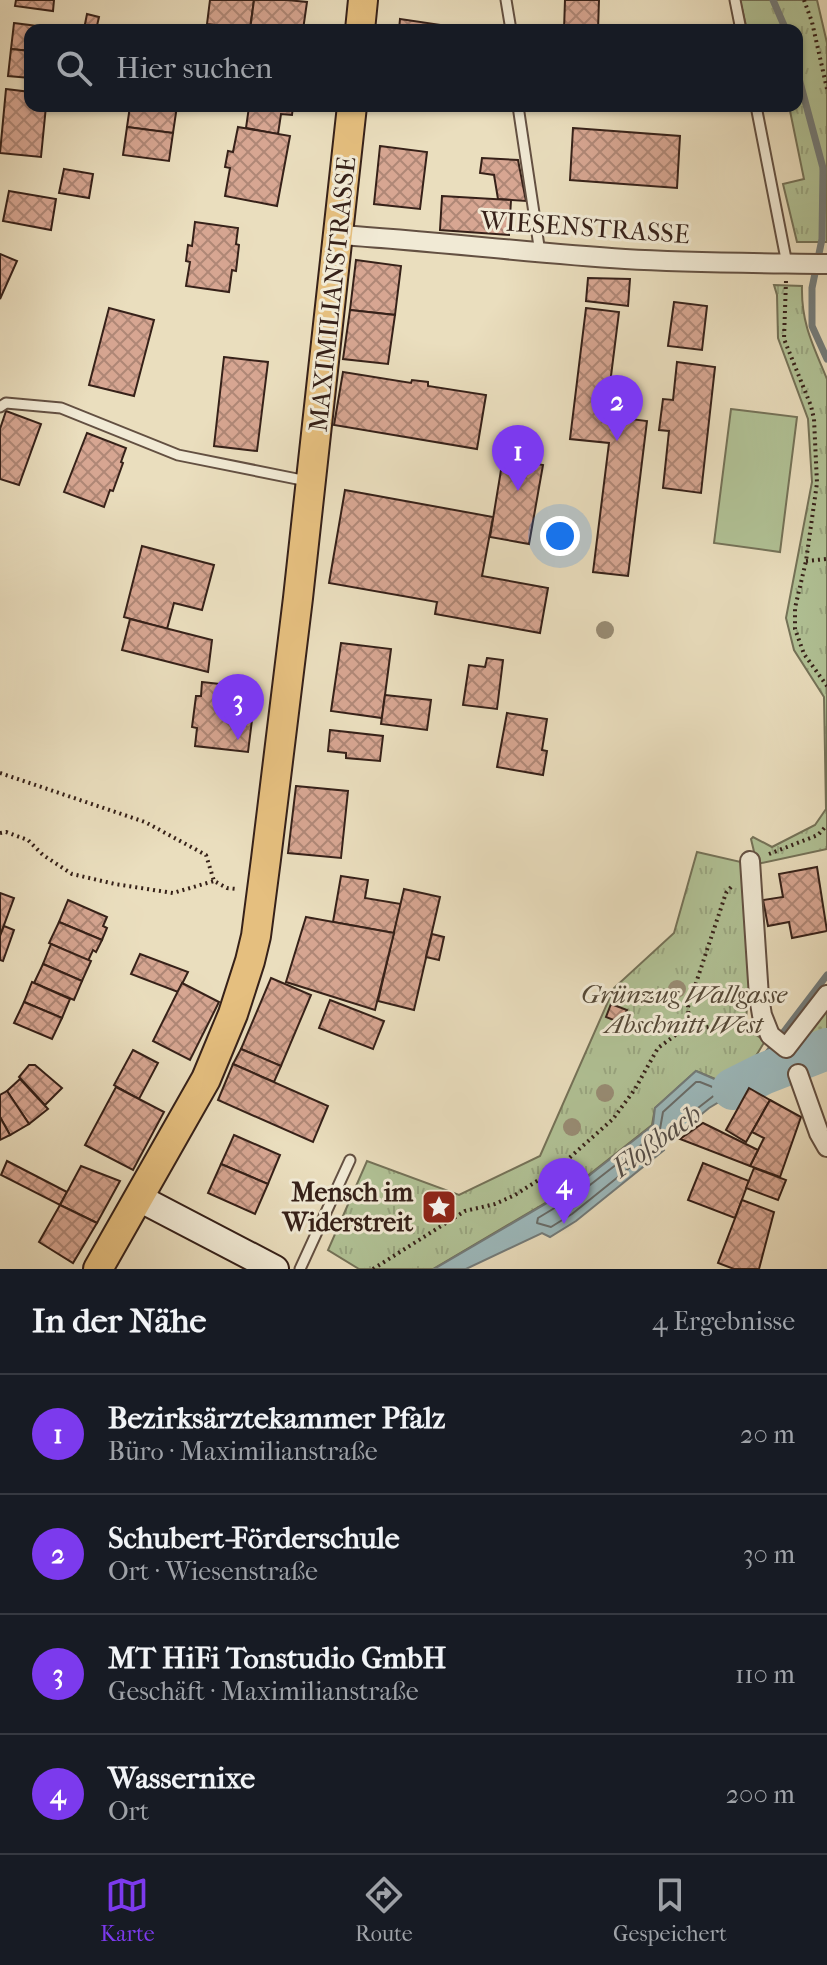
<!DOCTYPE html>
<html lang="de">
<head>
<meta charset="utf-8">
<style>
  :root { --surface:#171b24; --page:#242831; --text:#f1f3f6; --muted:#9ea1a6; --line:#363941; --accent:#7c3aed }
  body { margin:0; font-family:"IM FELL French Canon",serif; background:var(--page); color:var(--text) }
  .you { position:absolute; left:560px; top:536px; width:28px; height:28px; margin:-20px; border:6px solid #fff; border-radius:50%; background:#1a73e8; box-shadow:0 0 0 12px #1a73e833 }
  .badge { display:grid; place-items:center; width:52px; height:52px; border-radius:50%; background:var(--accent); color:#fff; font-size:26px; font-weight:700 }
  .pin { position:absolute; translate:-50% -66px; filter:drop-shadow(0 2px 4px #0008) }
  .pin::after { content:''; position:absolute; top:42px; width:28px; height:24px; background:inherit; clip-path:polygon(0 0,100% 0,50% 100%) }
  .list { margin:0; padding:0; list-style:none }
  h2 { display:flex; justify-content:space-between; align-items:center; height:104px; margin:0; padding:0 32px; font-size:34px }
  h2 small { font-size:26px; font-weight:400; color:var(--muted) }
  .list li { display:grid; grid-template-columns:52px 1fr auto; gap:24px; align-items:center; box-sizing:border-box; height:120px; padding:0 32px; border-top:2px solid var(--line) }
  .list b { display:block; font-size:30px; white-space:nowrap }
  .list p { margin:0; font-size:26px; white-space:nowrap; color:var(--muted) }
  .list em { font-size:26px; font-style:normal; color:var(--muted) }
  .icon { flex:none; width:44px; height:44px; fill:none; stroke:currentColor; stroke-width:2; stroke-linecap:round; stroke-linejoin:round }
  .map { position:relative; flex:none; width:827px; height:1269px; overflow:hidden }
  .search { position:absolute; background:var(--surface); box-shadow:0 2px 6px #0004; left:24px; right:24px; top:24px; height:88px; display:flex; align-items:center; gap:20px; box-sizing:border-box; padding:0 28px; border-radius:16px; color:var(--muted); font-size:30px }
  .sheet { height:584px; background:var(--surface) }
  nav { display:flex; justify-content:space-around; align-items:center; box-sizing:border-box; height:112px; border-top:2px solid var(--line); background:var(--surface); font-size:22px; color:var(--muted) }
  nav a { display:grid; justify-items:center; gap:4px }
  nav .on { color:var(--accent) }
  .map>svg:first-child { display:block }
  .grass { fill:url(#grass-tufts); stroke:#747258; stroke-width:2 }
  .garden { fill:url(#garden-dots); stroke:#747258; stroke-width:2 }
  .pitch { fill:#b1c296; stroke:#747258; stroke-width:2 }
  .water { fill:#9cb9bc; stroke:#737c7b; stroke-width:2 }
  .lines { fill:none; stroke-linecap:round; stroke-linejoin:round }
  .shore { stroke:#696d6a; stroke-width:2 }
  .stream { stroke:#737c7b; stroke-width:7 }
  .river { stroke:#9cb9bc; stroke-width:42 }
  .building { fill:url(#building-cross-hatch); stroke:#362119; stroke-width:2 }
  .service-casing { stroke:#635042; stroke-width:13 }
  .minor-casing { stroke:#635042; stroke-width:22 }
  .secondary-casing { stroke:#362119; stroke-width:30 }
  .primary-casing { stroke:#362119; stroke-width:32 }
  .path { stroke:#362119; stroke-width:4; stroke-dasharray:2 4; stroke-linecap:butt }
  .service { stroke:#f1ead5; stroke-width:9 }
  .minor { stroke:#f1ead5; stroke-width:18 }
  .secondary { stroke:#f1ead5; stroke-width:26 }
  .primary { stroke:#e5bf7f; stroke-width:28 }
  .tree { fill:#988c74 }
  .labels { text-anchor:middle; stroke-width:6; stroke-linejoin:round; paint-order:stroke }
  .street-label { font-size:26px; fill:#362119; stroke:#f1ead5 }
  .park-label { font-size:26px; font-style:italic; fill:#554938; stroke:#f1ead5 }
  .poi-label { font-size:26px; font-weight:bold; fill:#362119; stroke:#f1ead5; text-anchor:end }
  .water-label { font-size:28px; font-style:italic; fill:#554f4a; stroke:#f1ead5 }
</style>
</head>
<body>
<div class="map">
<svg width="827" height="1269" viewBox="0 0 827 1269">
  <defs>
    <pattern id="grass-tufts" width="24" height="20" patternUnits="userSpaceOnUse" patternTransform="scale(2)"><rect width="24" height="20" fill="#b1c296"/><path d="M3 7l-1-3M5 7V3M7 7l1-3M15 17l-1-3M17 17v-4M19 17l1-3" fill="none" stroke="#99a681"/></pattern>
    <pattern id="garden-dots" width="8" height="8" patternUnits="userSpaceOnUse" patternTransform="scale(2)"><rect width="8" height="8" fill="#b1c296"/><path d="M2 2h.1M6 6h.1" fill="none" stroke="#99a681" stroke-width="1.8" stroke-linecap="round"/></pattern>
    <pattern id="building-cross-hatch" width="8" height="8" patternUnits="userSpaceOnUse" patternTransform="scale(2)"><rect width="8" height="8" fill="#d7a692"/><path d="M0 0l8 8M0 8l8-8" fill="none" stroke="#af8776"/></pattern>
  </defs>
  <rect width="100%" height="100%" fill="#eadebe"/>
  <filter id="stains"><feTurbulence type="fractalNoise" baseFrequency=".0025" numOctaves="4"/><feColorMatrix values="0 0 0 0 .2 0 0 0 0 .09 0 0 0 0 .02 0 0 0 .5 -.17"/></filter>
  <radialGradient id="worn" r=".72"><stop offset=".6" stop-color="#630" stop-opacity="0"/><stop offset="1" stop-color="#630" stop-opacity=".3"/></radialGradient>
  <g class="grass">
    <path d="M740 0H817L827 43V242H797L783 184 804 179 789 106H797V30H747Z"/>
    <path d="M774 285 802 286C801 323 813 345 827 379V849L757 864 751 839 753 837 772 847 815 825 826 809 824 697 794 650 786 618 812 482 808 419 778 338 777 295Z"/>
    <path d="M697 852 741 862 747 877 751 973 745 1027 765 1041 748 1069 720 1081 696 1071 655 1108 652 1125 576 1185 433 1269H359L328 1250 367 1161 459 1195 540 1156 614 988 674 933Z"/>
  </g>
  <path class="garden" d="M827 1003V1039L805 1047 801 1038Z"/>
  <path class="pitch" d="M731 409 797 417 780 552 714 543Z"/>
  <path class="water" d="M781 1057 787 1071 734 1093 709 1108 663 1146 664 1150 576 1221 550 1237 542 1233 466 1269H434L576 1186 653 1125 655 1108 696 1071 721 1082Z"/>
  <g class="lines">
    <g class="shore">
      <path d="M696 1082H700L715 1088 716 1094 667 1132H662L660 1129 663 1112Z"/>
      <path d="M649 1139 652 1138 655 1140 654 1148 572 1214 551 1227 537 1223 538 1218 581 1192Z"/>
    </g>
    <g class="stream">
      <path d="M773 0 786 30"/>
      <path d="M797 71 823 168 822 239 812 288V326L827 359"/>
      <path d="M763 1072 767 1054 827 975"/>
    </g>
    <path class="river" d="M733 1089 763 1074 827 1049"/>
  </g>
  <g class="building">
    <path d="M16 0H54L53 11 15 6Z"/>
    <path d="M210 0H254L250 29 207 24Z"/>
    <path d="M254 0H287L307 2 303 30H250Z"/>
    <path d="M565 0H599L598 30H564Z"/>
    <path d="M87 14 99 17 96 30 84 29Z"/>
    <path d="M400 19 448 26V30H399Z"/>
    <path d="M14 23 45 27V30H30V51L11 49Z"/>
    <path d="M11 49 30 51V78L8 76Z"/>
    <path d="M6 89 30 92V106H46L41 157 0 153Z"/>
    <path d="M130 106H177L173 133 127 127Z"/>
    <path d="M240 106H293L292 115 281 114 278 134 246 128 249 107Z"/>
    <path d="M127 127 173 133 169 161 123 155Z"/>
    <path d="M238 127 290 136 277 206 225 196 230 168 225 167 228 151 233 152Z"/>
    <path d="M573 128 680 136 677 188 570 180Z"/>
    <path d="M380 146 427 152 420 209 374 204Z"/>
    <path d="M482 158 518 160 526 201 498 199 494 175 480 173Z"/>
    <path d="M64 169 93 174 89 198 59 193Z"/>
    <path d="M9 191 56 199 51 230 3 221Z"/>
    <path d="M442 196 511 200 509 235 440 230Z"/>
    <path d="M195 222 238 228 236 244 239 245 236 271 232 270 229 292 186 286 190 262 186 261 188 245 192 246Z"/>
    <path d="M0 254 17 261 0 299Z"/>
    <path d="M356 260 401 266 395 315 350 310Z"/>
    <path d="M588 278 630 279 628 306 586 301Z"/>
    <path d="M674 302 707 306 702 350 668 346Z"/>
    <path d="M109 308 154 320 134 396 89 385Z"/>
    <path d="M586 308 619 312 606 416 647 421 628 576 593 572 609 443 570 439Z"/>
    <path d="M350 310 395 315 388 364 343 359Z"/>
    <path d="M224 357 268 362 257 451 214 446Z"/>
    <path d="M677 362 715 367 701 493 663 488 669 431 659 430 663 399 673 400Z"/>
    <path d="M343 372 411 383 412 380 428 382V386L486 395 477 449 334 425Z"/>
    <path d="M6 411 41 424 19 485 0 479V429Z"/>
    <path d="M87 433 126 448 121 462 123 463 113 491 110 490 104 507 64 492Z"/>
    <path d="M503 458 543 465 529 544 490 537Z"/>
    <path d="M345 490 493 517 482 576 548 588 540 633 435 614 437 602 329 583Z"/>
    <path d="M142 546 214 565 202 610 174 603 167 629 124 617Z"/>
    <path d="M130 619 212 640 208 672 122 650Z"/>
    <path d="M341 643 391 649 382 718 331 711Z"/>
    <path d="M487 658 503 660 497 709 463 705 469 665 485 667Z"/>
    <path d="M202 682 256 688 248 752 195 746 197 728 192 727 196 696H201Z"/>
    <path d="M385 695 431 700 427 730 381 724Z"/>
    <path d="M507 713 547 719 542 750 547 751 543 775 497 767Z"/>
    <path d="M330 730 383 736 380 761 346 758V753L328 751Z"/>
    <path d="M296 786 348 791 341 858 288 853Z"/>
    <path d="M817 867 827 931 792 938 789 922 768 926 763 900 783 897 779 874Z"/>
    <path d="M341 876 368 880 365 898 401 904 394 933 333 922Z"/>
    <path d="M404 889 440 897 414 1010 378 1001Z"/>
    <path d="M0 893 14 898 0 936Z"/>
    <path d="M68 900 107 917 103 926 107 928 102 940 59 922Z"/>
    <path d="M306 917 394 933 375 1010 286 982Z"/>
    <path d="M59 922 102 940 96 952 93 950 88 961 49 943Z"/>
    <path d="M4 926 14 930 3 961 0 960V936Z"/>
    <path d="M432 934 444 937 439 960 426 957Z"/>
    <path d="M51 944 91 961 82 981 43 964Z"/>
    <path d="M140 954 188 972 178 992 131 974Z"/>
    <path d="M43 964 82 981 74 1000 34 983Z"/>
    <path d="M271 978 311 995 281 1066 241 1049Z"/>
    <path d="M32 982 70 999 62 1018 24 1002Z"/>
    <path d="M182 983 219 1002 190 1060 153 1041Z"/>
    <path d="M330 1000 384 1021 373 1049 319 1028Z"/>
    <path d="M24 1002 62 1018 52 1039 14 1023Z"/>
    <path d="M611 1004 627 1010 621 1023 606 1017Z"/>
    <path d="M241 1049 281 1066 274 1082 233 1064Z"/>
    <path d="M133 1050 158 1063 139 1099 114 1085Z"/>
    <path d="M233 1064 328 1106 313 1142 218 1100Z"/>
    <path d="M29 1065H35L62 1088 45 1105 19 1077Z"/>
    <path d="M20 1079 48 1109 29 1124 7 1091Z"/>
    <path d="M116 1087 164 1112 133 1170 85 1145Z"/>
    <path d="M749 1088 770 1100 746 1142 726 1130Z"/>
    <path d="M7 1091 29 1124 10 1135 0 1117V1095Z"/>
    <path d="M770 1100 801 1117 780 1177 750 1166 764 1138 752 1132Z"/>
    <path d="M0 1117 10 1135 0 1140Z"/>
    <path d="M703 1123 758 1150 750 1166 680 1139Z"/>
    <path d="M234 1135 280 1155 268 1184 221 1164Z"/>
    <path d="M7 1161 67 1192 60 1205 1 1175Z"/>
    <path d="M703 1163 749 1181 735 1218 688 1200Z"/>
    <path d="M221 1164 268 1184 255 1214 208 1193Z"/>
    <path d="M81 1166 120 1181 97 1223 60 1205Z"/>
    <path d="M754 1168 786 1180 778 1200 746 1188Z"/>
    <path d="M742 1200 774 1212 759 1269H734L718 1263Z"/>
    <path d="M60 1205 97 1223 73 1263 39 1242Z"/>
  </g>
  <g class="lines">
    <defs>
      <g id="service">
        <path d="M506 0 511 30"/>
        <path d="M735 0 741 30"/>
        <path d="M518 106 540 253"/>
        <path d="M756 106 787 264"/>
        <path d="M0 407 6 403 61 408 178 455 307 481"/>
        <path d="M300 1269 350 1160"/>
      </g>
      <g id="minor">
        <path d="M339 235C435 241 530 253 625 259 692 263 760 263 827 264"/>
        <path d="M750 861 759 997 762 1015 770 1035 786 1048 827 995"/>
        <path d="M798 1074 819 1133 827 1147"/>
      </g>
      <path id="secondary" d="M139 1198 275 1269"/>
      <g id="primary">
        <path d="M360 30 363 0"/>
        <path d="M98 1269 206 1079 233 1014 250 961 256 936 266 859 298 598 352 106"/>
      </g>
    </defs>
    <use href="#service" class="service-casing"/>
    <use href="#minor" class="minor-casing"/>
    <use href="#secondary" class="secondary-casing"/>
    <use href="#primary" class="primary-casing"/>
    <g class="path">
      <path d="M804 0 812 22 827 89"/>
      <path d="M786 281 784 339 811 406 814 419 817 483 806 561 795 608V629L804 654 827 686"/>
      <path d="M806 561 827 559"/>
      <path d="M0 773 145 822 206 855 214 881 227 888 236 889"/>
      <path d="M0 833 6 832 28 840 43 855 72 874 115 884 173 893 214 881"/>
      <path d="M769 854 818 835 827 825"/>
      <path d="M689 1025 688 1007 726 893 731 887"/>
      <path d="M689 1025 703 1028 745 1020"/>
      <path d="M373 1269 465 1211 495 1204 515 1195 559 1167 613 1119 635 1089 658 1048 689 1025"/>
    </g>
    <use href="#service" class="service"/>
    <use href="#minor" class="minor"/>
    <use href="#secondary" class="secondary"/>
    <use href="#primary" class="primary"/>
  </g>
  <g class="tree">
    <circle cx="605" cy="630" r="9"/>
    <circle cx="677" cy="989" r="9"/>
    <circle cx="605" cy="1093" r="9"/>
    <circle cx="572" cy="1127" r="9"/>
  </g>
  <defs>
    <symbol id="sight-square" viewBox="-11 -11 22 22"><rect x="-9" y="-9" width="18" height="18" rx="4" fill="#8f2418" stroke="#f1ead5"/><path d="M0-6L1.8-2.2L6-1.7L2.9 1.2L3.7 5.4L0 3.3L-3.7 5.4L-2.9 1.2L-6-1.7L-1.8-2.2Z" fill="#fff"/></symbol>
  </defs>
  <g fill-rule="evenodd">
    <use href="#sight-square" x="419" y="1187" width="40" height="40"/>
  </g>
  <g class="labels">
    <g class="street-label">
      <text transform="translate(585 227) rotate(4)" y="9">WIESENSTRASSE</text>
      <text transform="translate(332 294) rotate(-84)" y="9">MAXIMILIANSTRASSE</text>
    </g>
    <g class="park-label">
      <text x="684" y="1003">Grünzug Wallgasse<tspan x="684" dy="30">Abschnitt West</tspan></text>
    </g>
    <g class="poi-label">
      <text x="413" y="1201">Mensch im<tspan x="413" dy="30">Widerstreit</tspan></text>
    </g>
    <g class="water-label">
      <text transform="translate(656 1140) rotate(-36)" y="10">Floßbach</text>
    </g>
  </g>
  <rect width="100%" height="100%" filter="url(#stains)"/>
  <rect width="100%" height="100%" fill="url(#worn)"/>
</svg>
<div class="you"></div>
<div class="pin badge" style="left:518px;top:491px">1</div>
<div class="pin badge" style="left:617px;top:441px">2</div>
<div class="pin badge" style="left:238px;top:740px">3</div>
<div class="pin badge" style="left:564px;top:1224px">4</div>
<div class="search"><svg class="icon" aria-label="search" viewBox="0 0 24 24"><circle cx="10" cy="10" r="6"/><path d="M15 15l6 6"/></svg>Hier suchen</div>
</div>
<section class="sheet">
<h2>In der Nähe<small>4 Ergebnisse</small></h2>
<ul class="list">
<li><span class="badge">1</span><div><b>Bezirksärztekammer Pfalz</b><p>Büro · Maximilianstraße</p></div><em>20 m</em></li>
<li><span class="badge">2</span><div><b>Schubert-Förderschule</b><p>Ort · Wiesenstraße</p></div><em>30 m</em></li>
<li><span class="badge">3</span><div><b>MT HiFi Tonstudio GmbH</b><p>Geschäft · Maximilianstraße</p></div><em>110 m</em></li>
<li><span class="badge">4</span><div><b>Wassernixe</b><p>Ort</p></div><em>200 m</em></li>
</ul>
</section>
<nav>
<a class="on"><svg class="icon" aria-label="map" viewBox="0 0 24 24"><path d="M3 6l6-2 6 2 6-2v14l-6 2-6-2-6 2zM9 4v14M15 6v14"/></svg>Karte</a>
<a><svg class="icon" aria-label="directions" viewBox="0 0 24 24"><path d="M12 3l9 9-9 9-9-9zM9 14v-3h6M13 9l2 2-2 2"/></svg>Route</a>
<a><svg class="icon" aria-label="saved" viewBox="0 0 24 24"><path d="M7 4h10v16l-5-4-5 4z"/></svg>Gespeichert</a>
</nav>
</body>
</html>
